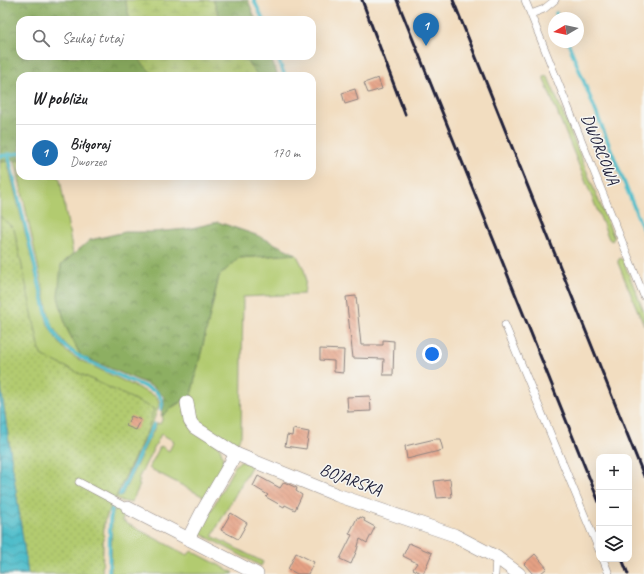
<!DOCTYPE html>
<html lang="pl">
<head>
<meta charset="utf-8">
<style>
  :root { --surface:#fff; --page:#f2f2f2; --text:#202124; --muted:#757577; --line:#e0e0e0; --accent:#1f6fb2 }
  body { margin:0; font-family:Caveat,sans-serif; background:var(--page); color:var(--text) }
  .controls { position:absolute; right:12px; bottom:12px; display:grid; overflow:hidden; border-radius:8px; box-shadow:0 4px 16px #0002 }
  .controls button { width:36px; height:36px; display:grid; place-items:center; padding:0; border:0; border-bottom:1px solid var(--line); background:var(--surface); color:var(--text); font:20px sans-serif }
  .compass { position:absolute; left:548px; top:12px; width:36px; height:36px; border-radius:50%; background:var(--surface); box-shadow:0 4px 16px #0002; rotate:261deg }
  .you { position:absolute; left:432px; top:354px; width:14px; height:14px; margin:-10px; border:3px solid #fff; border-radius:50%; background:#1a73e8; box-shadow:0 0 0 6px #1a73e833 }
  .badge { display:grid; place-items:center; width:26px; height:26px; border-radius:50%; background:var(--accent); color:#fff; font-size:13px; font-weight:700 }
  .pin { position:absolute; translate:-50% -33px; filter:drop-shadow(0 1px 2px #0008) }
  .pin::after { content:''; position:absolute; top:21px; width:14px; height:12px; background:inherit; clip-path:polygon(0 0,100% 0,50% 100%) }
  .list { margin:0; padding:0; list-style:none }
  h2 { display:flex; justify-content:space-between; align-items:center; height:52px; margin:0; padding:0 16px; font-size:17px }
  h2 small { font-size:13px; font-weight:400; color:var(--muted) }
  .list li { display:grid; grid-template-columns:26px 1fr auto; gap:12px; align-items:center; box-sizing:border-box; height:56px; padding:0 16px; border-top:1px solid var(--line) }
  .list b { display:block; font-size:15px; white-space:nowrap }
  .list p { margin:0; font-size:13px; white-space:nowrap; color:var(--muted) }
  .list em { font-size:13px; font-style:normal; color:var(--muted) }
  .icon { flex:none; width:22px; height:22px; fill:none; stroke:currentColor; stroke-width:2; stroke-linecap:round; stroke-linejoin:round }
  .map { position:relative; flex:none; width:644px; height:574px; overflow:hidden }
  .search { position:absolute; background:var(--surface); box-shadow:0 4px 16px #0002; left:16px; top:16px; width:300px; height:44px; display:flex; align-items:center; gap:10px; box-sizing:border-box; padding:0 14px; border-radius:12px; color:var(--muted); font-size:15px }
  .panel { position:absolute; background:var(--surface); box-shadow:0 4px 16px #0002; left:16px; top:72px; width:300px; height:108px; border-radius:12px }
  .map>svg:first-child { display:block }
  .green { fill:#b2cb70; stroke:#6a7656 }
  .forest { fill:url(#forest-crowns); stroke:#58684e }
  .wetland { fill:url(#wetland-marsh); stroke:#6a7656 }
  .park { fill:url(#park-dots); stroke:#6a7656 }
  .water { fill:url(#water-waves); stroke:#397082 }
  .lines { fill:none; stroke-linecap:round; stroke-linejoin:round }
  .stream { stroke:#50bdca; stroke-width:3.5 }
  .building { fill:url(#building-back-hatch) }
  .lane-casing { stroke:#8a807e; stroke-width:8 }
  .street-casing { stroke:#8a807e; stroke-width:14 }
  .lane { stroke:#fff; stroke-width:7 }
  .street { stroke:#fff; stroke-width:13 }
  .rail { stroke:#22223b; stroke-width:3 }
  .labels { text-anchor:middle; stroke-width:3; stroke-linejoin:round; paint-order:stroke }
  .street-label { font-size:17px; fill:#22223b; stroke:#f6f6f2 }
</style>
</head>
<body>
<div class="map">
<svg width="644" height="574" viewBox="0 0 644 574">
  <defs>
    <pattern id="forest-crowns" width="20" height="18" patternUnits="userSpaceOnUse"><rect width="20" height="18" fill="#8daf62"/><path d="M2 6a3 3 0 1 1 6 0M12 15a3 3 0 1 1 6 0" fill="none" stroke="#738e52"/></pattern>
    <pattern id="wetland-marsh" width="20" height="14" patternUnits="userSpaceOnUse"><rect width="20" height="14" fill="#b2cb70"/><path d="M1 5h8M5 5V1M11 12h8M15 12V8" fill="none" stroke="#99ae62"/></pattern>
    <pattern id="park-dots" width="8" height="8" patternUnits="userSpaceOnUse"><rect width="8" height="8" fill="#b2cb70"/><path d="M2 2h.1M6 6h.1" fill="none" stroke="#99ae62" stroke-width="1.8" stroke-linecap="round"/></pattern>
    <pattern id="water-waves" width="16" height="10" patternUnits="userSpaceOnUse"><rect width="16" height="10" fill="#50bdca"/><path d="M0 5q4-4 8 0t8 0" fill="none" stroke="#4299a5"/></pattern>
    <pattern id="building-back-hatch" width="6" height="6" patternUnits="userSpaceOnUse"><rect width="6" height="6" fill="#e5a184"/><path d="M-1 5l2 2M0 0l6 6M5-1l2 2" fill="none" stroke="#c48a73"/></pattern>
  </defs>
  <rect width="100%" height="100%" fill="#f6f6f2"/>
  <filter id="ink" filterUnits="userSpaceOnUse"><feTurbulence type="fractalNoise" baseFrequency=".025" numOctaves="2"/><feDisplacementMap in="SourceGraphic" scale="8" xChannelSelector="R" yChannelSelector="G"/><feConvolveMatrix kernelMatrix="1 2 1 2 8 2 1 2 1" color-interpolation-filters="sRGB"/></filter>
  <filter id="wash" filterUnits="userSpaceOnUse"><feTurbulence type="fractalNoise" baseFrequency=".012" numOctaves="4" result="noise"/><feDisplacementMap in="SourceGraphic" scale="16" xChannelSelector="R" yChannelSelector="G"/><feGaussianBlur stdDeviation="0.9" result="paint"/><feColorMatrix in="noise" values="0 0 0 0 0 0 0 0 0 0 0 0 0 0 0 0 0 1.4 0 .05"/><feComposite in="paint" operator="in"/></filter>
  <g filter="url(#wash)">
    <rect width="100%" height="100%" fill="#f2ddc0"/>
    <g class="green">
      <path d="M546 76 548 77 614 238 612 241 609 239 544 80V77Z"/>
      <path d="M7 160 48 325 57 340 67 352 80 360 157 397 159 401V406L152 424 117 495 121 497 157 423 160 424 163 418 161 415H164L171 408 184 400V406L220 448 223 457 222 472 206 498 149 468 160 447 161 446 169 451 174 441 161 434 138 479 140 481 138 484 140 485 131 503 121 501 79 478 0 233V162Z"/>
      <path d="M15 160H20V176H57L60 179 73 254 61 265 66 327 81 356C66 347 58 336 50 321Z"/>
      <path d="M296 254C306 272 307 273 304 294L243 297 241 436 234 448 195 423 190 400 219 276 239 258Z"/>
      <path d="M620 258 623 260 644 312V326L618 263V261Z"/>
      <path d="M240 461 252 465 212 536 263 562 261 566 199 533 235 466Z"/>
      <path d="M115 508 120 509 125 514 122 520 128 524 187 555 192 551 234 573 232 574H111L112 516Z"/>
    </g>
    <g class="forest">
      <path d="M0 0H125L130 20H20V56H139L141 62 155 76H20V160L0 162Z"/>
      <path d="M213 0H248L256 20H221Z"/>
      <path d="M243 56H270L278 76H258Z"/>
      <path d="M218 222 259 236 296 254 239 258 219 276 190 400C180 400 171 407 164 415H161L164 406V397L154 387 81 356 66 327 58 297 61 265 90 240 125 232H153L187 229Z"/>
    </g>
    <g class="wetland">
      <path d="M125 0H213L221 20H130Z"/>
      <path d="M139 56H243L258 76H155L141 62Z"/>
    </g>
    <path class="park" d="M0 216 14 229 41 355 154 409 148 429 104 522 102 574H0Z"/>
    <path class="water" d="M0 366 1 375 0 380 28 574H0Z"/>
    <g class="lines">
      <g class="stream">
        <path d="M254 0 263 20"/>
        <path d="M556 13 558 18"/>
        <path d="M568 42 644 232"/>
        <path d="M277 56 285 76"/>
        <path d="M8 154 46 312C56 349 77 356 109 371 124 378 139 384 155 391 161 396 164 401 161 409"/>
        <path d="M0 156 20 153"/>
        <path d="M120 495 154 424"/>
        <path d="M109 574 110 520 112 509"/>
      </g>
    </g>
    <g id="blocks">
      <g class="building">
        <path d="M378 78 382 89 368 93 364 83Z"/>
        <path d="M355 89 358 100 345 104 342 93Z"/>
        <path d="M356 296 361 345H383V340L394 341 393 375H383L384 359 353 358 346 297Z"/>
        <path d="M320 349 344 350 343 373 334 372V361L320 360Z"/>
        <path d="M370 396 371 411 348 412 347 397Z"/>
        <path d="M131 416 141 420 136 430 126 426Z"/>
        <path d="M293 429 309 432 306 449 285 446 287 435 292 436Z"/>
        <path d="M435 439H440L443 450 407 459 405 446Z"/>
        <path d="M258 476 280 488 284 482 297 488 296 491 302 495 295 510 285 505 284 507 266 497 268 495 253 486Z"/>
        <path d="M450 479 452 497 437 498 434 481Z"/>
        <path d="M231 513 247 523 238 539 221 530Z"/>
        <path d="M360 517 365 519 364 521 375 527 367 543 360 539 357 550 351 564 340 559 352 535 349 534 357 518 359 519Z"/>
        <path d="M409 543 432 553 423 574 413 569 417 563 403 556Z"/>
        <path d="M296 553 314 562 308 574H297L288 569Z"/>
        <path d="M535 554 547 568 540 574H533L524 564Z"/>
      </g>
    </g>
  </g>
  <g filter="url(#ink)">
    <use href="#blocks" fill-opacity="0" stroke="#8a807e" stroke-width="1"/>
    <g class="lines">
      <defs>
        <g id="lane">
          <path d="M525 0 644 296"/>
          <path d="M531 14 544 9 555 0"/>
          <path d="M505 325 599 550"/>
          <path d="M79 482 128 508"/>
          <path d="M603 559 609 574"/>
          <path d="M495 574 496 557"/>
        </g>
        <g id="street">
          <path d="M187 403 190 421 194 427 236 454 337 495 454 535 496 557 519 574"/>
          <path d="M128 508 257 574"/>
          <path d="M188 539 202 512 236 454"/>
        </g>
      </defs>
      <use href="#lane" class="lane-casing"/>
      <use href="#street" class="street-casing"/>
      <use href="#lane" class="lane"/>
      <use href="#street" class="street"/>
      <g class="rail">
        <path d="M362 0 405 114"/>
        <path d="M397 0 599 502"/>
        <path d="M453 0 644 476"/>
        <path d="M622 559 628 574"/>
      </g>
    </g>
  </g>
  <g class="labels">
    <g class="street-label">
      <text transform="translate(601 149) rotate(68)" y="6">DWORCOWA</text>
      <text transform="translate(351 479) rotate(20)" y="6">BOJARSKA</text>
    </g>
  </g>
</svg>
<div class="controls">
<button>+</button>
<button>−</button>
<button><svg class="icon" aria-label="layers" viewBox="0 0 24 24"><path d="M12 4l9 5-9 5-9-5zM3 14l9 5 9-5"/></svg></button>
</div>
<svg class="compass" viewBox="-18 -18 36 36"><path d="M0-13l5 13h-10z" fill="#e53935"/><path d="M0 13l5-13h-10z" fill="#757577"/></svg>
<div class="you"></div>
<div class="pin badge" style="left:426px;top:46px">1</div>
<div class="search"><svg class="icon" aria-label="search" viewBox="0 0 24 24"><circle cx="10" cy="10" r="6"/><path d="M15 15l6 6"/></svg>Szukaj tutaj</div>
<section class="panel">
<h2>W pobliżu<small></small></h2>
<ul class="list">
<li><span class="badge">1</span><div><b>Biłgoraj</b><p>Dworzec</p></div><em>170 m</em></li>
</ul>
</section>
</div>
</body>
</html>
